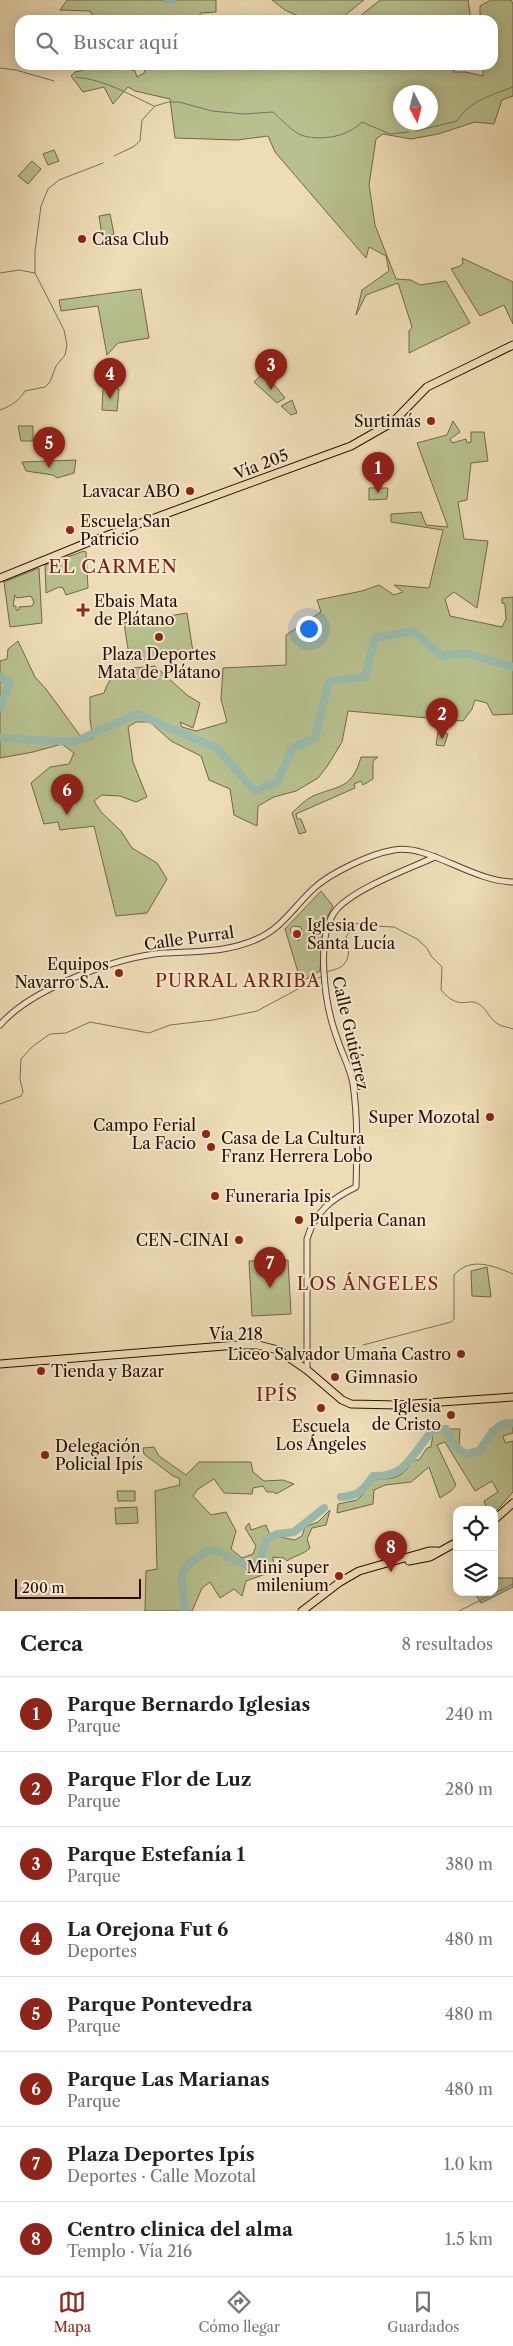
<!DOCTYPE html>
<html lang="es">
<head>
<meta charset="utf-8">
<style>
  :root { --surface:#fff; --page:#f2f2f2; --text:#202124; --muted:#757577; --line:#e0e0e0; --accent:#8f2418 }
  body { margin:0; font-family:"Libre Caslon Text",serif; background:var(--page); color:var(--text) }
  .controls { position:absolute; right:15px; bottom:15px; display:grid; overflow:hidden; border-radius:10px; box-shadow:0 2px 12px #0003 }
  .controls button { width:45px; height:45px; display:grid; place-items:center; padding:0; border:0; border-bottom:1px solid var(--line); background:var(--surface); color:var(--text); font:25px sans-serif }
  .compass { position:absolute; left:393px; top:85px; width:45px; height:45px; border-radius:50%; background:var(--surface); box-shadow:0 2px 12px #0003; rotate:173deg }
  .scale { position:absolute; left:15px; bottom:12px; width:126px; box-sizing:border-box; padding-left:5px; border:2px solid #280e05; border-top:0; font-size:14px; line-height:18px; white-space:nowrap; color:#280e05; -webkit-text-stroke:4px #f3e8cf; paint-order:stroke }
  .you { position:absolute; left:308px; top:628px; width:18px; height:18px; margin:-12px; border:4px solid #fff; border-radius:50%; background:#1a73e8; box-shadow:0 0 0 8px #1a73e833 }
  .badge { display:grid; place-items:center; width:32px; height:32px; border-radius:50%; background:var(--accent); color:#fff; font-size:16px; font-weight:700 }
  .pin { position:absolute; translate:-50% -41px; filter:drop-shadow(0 1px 2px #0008) }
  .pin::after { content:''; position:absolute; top:26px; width:18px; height:15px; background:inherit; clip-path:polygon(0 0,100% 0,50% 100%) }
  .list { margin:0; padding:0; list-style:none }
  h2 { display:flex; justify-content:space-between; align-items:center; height:65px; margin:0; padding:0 20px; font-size:21px }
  h2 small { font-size:16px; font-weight:400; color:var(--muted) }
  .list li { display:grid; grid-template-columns:32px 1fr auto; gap:15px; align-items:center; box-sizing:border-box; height:75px; padding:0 20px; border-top:1px solid var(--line) }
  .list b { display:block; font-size:19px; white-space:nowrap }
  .list p { margin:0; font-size:16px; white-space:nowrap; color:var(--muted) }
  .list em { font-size:16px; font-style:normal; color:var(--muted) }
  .icon { flex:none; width:28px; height:28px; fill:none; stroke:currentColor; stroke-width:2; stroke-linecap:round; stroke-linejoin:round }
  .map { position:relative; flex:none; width:513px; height:1611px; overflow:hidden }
  .search { position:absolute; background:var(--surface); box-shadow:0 2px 12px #0003; left:15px; right:15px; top:15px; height:55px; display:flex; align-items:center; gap:12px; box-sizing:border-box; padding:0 18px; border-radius:15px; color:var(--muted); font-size:19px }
  .sheet { height:665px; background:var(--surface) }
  nav { display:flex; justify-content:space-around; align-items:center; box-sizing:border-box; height:70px; border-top:1px solid var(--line); background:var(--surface); font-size:14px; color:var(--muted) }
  nav a { display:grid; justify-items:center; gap:2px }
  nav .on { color:var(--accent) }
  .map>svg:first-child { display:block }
  .green { fill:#b7c08e; stroke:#70674a; fill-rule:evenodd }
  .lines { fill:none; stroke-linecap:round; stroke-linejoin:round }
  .stream { stroke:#6c766a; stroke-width:1 }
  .river { stroke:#99bcad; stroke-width:8 }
  .minor-casing { stroke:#594231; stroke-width:7 }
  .major-casing { stroke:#280e05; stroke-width:9 }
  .minor { stroke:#f3e8cf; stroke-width:5 }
  .major { stroke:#eddcb5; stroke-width:7 }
  .poi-dot { fill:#8f2418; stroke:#f3e8cf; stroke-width:2 }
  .labels { text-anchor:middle; stroke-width:4; stroke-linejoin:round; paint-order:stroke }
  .poi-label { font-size:16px; fill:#280e05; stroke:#f3e8cf; text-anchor:start }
  .street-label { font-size:16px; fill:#280e05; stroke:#f3e8cf }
  .neighbourhood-label { font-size:18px; letter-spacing:1px; fill:#7a1f14; stroke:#f3e8cf }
  .quarter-label { font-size:19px; letter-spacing:1px; fill:#7a1f14; stroke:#f3e8cf }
</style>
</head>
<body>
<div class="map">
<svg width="513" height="1611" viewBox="0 0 513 1611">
  <rect width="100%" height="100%" fill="#eddcb5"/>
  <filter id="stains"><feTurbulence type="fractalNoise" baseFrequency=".004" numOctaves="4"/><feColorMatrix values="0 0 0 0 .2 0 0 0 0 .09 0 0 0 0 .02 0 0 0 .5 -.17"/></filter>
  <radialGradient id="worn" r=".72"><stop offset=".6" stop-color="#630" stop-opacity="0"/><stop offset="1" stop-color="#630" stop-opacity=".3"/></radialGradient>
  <g class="green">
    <path d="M67 0H216V12L201 13 196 20H95L90 11 60 10Z"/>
    <path d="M272 0H364L339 20H298V16L285 10Z"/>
    <path d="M380 0H468L471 20H355Z"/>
    <path d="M491 0H511L513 4V96L502 100 494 124 475 122 438 134 411 139 383 134 376 139 369 185 375 225 396 279 411 280 420 285 446 281 470 323 409 353V331L412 327 398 283 366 295 356 315 362 290 389 271 386 256 369 247 366 258 275 152 268 136 237 140 175 138 170 99 135 91 128 87 113 104 104 87 83 92 71 76 75 72C84 71 90 66 98 65 111 63 123 67 135 71L137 77 144 73 147 65H457L453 72H466L483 76V65H493V20H480V6ZM400 92H430V122H400Z"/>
    <path d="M54 150 59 161 48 165 43 154Z"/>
    <path d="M32 161 41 169 28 184 18 176Z"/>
    <path d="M110 214 114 234 102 236 99 216Z"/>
    <path d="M462 258 513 282V324L504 305 480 316 451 269 460 266 463 263Z"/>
    <path d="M141 289 149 338 118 343 107 355 98 306 61 311 59 300Z"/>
    <path d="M264 372 285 398 277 403 254 382Z"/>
    <path d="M103 387 119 389 117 411 102 410Z"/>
    <path d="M292 400 297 413 291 415 281 406Z"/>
    <path d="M453 421 460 432 450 439 452 443 466 439 467 443 471 442V432H484L488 461 471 463 467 500 458 502 464 539 488 541 477 608 454 592 445 599 450 616 502 627 506 619 505 604 502 603V598L513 597V714L493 715 487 703 475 700 472 709 463 721 348 711 342 742 328 765 318 778 296 791 274 797 258 806 257 826 234 815 230 789 209 780 201 756 171 741 150 722H136L128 727 133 762 147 797 136 802 120 796 102 795 94 801 101 812 121 831 132 848 157 863 167 879 147 913 116 916 94 826C83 828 72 828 60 830L58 822 44 824 31 783 50 767 69 764 74 753 62 744 33 752 0 758V661L7 659 8 649 18 641 35 677 46 689 84 741 93 738 90 720V697L104 693C113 665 130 669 155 666L187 695 200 703 193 728 180 722 182 727 196 731 227 722 221 699 223 668 286 665V635L321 612 317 600 362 591 379 585 394 595 403 592 394 585 429 588 443 530 391 522V514L421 512 426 525 448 527 417 443 447 435Z"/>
    <path d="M18 426H33V441H21Z"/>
    <path d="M76 460 74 473 57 478 53 475 26 471 22 462Z"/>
    <path d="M369 488H388L387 499 369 500Z"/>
    <path d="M84 551 86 552 88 588 66 595 63 588 59 587 46 593 45 565Z"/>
    <path d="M39 568 42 623 10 627 4 582ZM15 595 17 598 31 596 34 602 32 606 19 607V610H16V606H13Z"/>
    <path d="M187 613 193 652 130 662 124 623Z"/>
    <path d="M438 732 448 734 444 746 436 745Z"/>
    <path d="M361 757H378L373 761V779L363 785 361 781 354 784 355 788 296 814 297 819H301L306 832 299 834 292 813C298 807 305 800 313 796 340 785 352 789 361 757Z"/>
    <path d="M321 891 333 906 323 925 320 971 301 982 285 929ZM293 926 301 927 303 936 298 941 296 936H292L290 929Z"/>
    <path d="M288 1260 291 1314 252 1316 249 1261Z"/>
    <path d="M487 1267 491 1297 472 1296 471 1271Z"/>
    <path d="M513 1424V1433L503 1436 505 1443 513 1441V1492L494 1514V1510H487L484 1501 498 1492 492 1481 475 1491 445 1442 437 1445 456 1485 451 1491 440 1498 429 1467 411 1482 385 1485 374 1490 373 1504 337 1513 338 1504 357 1500 366 1491 365 1481C389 1477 400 1483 413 1460H419L427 1448 431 1447 433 1434 442 1429H460L459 1447 469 1452 484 1451 490 1429Z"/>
    <path d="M154 1447 159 1456 186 1475 199 1462H251L253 1472 264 1481 283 1480 294 1484 276 1494 274 1492H267L263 1486 253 1488 252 1494 224 1493 214 1479 198 1489 193 1496 211 1515 226 1512 236 1531 231 1549 242 1558 253 1554 256 1546 245 1528 249 1523 251 1530 266 1525 270 1535 295 1540 302 1536 305 1527 318 1522 330 1510 326 1525 312 1528 307 1539 310 1548C303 1555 295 1555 287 1561L284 1558 273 1557 274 1571 246 1581 242 1596 234 1589 220 1598 210 1582 202 1588 192 1611H145L146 1571 157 1569 155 1491 180 1485 179 1478 173 1476 144 1454 143 1448Z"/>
    <path d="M117 1491H135V1501H118Z"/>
    <path d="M137 1507 138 1523 116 1524 115 1508Z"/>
    <path d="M494 1578H513V1587L481 1603 474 1592H494Z"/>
  </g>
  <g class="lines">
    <g class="stream">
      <path d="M0 68 16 70 54 81"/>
      <path d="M76 77C106 80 128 94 154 106"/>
      <path d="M416 131 457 121C469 101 492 95 513 87"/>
      <path d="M114 156 133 147 140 141 142 120 155 106 168 102H179L212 111 243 114 273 112C281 119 293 133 304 136 324 141 348 136 362 122L390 134 409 132"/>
      <path d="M0 273 19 270 35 273V251L41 206 48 189 59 180 103 163"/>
      <path d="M0 410C11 406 19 401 25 391L45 387 50 382 56 366 65 355 67 345 64 330 35 273"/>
      <path d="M325 973C330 970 336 970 341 967 351 959 349 948 346 937L355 924 365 922 373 926 394 927 417 939 427 948 431 956 442 967 441 990C460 1012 467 997 479 1004 487 1009 490 1020 498 1024 502 1027 509 1027 513 1029"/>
      <path d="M0 1104 21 1096 23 1092 20 1079 21 1059 33 1046 50 1034 66 1033 90 1022 149 1033 170 1025 213 1020 257 1011 322 976"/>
      <path d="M363 1345 451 1322 454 1319V1275C470 1256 494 1266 513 1274"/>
      <path d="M459 1611 513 1584"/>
    </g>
    <g class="river">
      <path d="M168 0H173"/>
      <path d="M0 677 10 682 0 707"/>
      <path d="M0 738 74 742 137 714 217 748 255 791 277 782 293 748 315 738 329 681 365 677 375 638 413 631 442 656 465 653 513 667"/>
      <path d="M341 1497C358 1496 364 1490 373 1476 407 1478 413 1452 433 1430L446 1429 453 1444 465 1454 479 1451C488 1439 496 1421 513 1423"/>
      <path d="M226 1556 246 1565 255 1564 260 1559 267 1539 277 1534 294 1532 324 1508"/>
      <path d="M185 1611C183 1573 171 1573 209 1550L220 1552"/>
    </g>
    <defs>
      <g id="minor">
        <path d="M0 1025C31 989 116 957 164 953 196 951 226 953 257 939 282 928 293 908 313 889 330 873 370 854 394 850 429 844 471 881 513 882"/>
        <path d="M307 1370V1239C315 1212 331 1199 356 1187 357 1153 358 1118 353 1084 350 1067 342 1054 337 1038 325 1006 314 935 337 909 356 888 408 869 435 857"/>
      </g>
      <g id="major">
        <path d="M0 578 89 542 351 446 393 422 427 387 513 345"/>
        <path d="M0 1364 237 1345H258L278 1350 307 1370 342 1400 351 1404 398 1405 513 1397"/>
        <path d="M494 1520 513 1503"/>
        <path d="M409 1561 430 1557 457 1542"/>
        <path d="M302 1611 340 1582 359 1571 429 1551H437"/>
      </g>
    </defs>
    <use href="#minor" class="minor-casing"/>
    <use href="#major" class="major-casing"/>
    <use href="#minor" class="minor"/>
    <use href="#major" class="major"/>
  </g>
  <g class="poi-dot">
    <circle cx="82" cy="239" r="5"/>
    <circle cx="431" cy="421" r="5"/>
    <circle cx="190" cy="491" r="5"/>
    <circle cx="70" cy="530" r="5"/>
    <path d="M80.5 602.5h5v5h5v5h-5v5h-5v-5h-5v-5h5z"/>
    <circle cx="159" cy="637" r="5"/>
    <circle cx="297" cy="934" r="5"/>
    <circle cx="119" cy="973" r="5"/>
    <circle cx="490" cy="1117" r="5"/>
    <circle cx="206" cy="1134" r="5"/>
    <circle cx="211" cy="1147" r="5"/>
    <circle cx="215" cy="1196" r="5"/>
    <circle cx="299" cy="1220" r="5"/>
    <circle cx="239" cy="1240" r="5"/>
    <circle cx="461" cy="1354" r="5"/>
    <circle cx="41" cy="1371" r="5"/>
    <circle cx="335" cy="1377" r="5"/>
    <circle cx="321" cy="1408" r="5"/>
    <circle cx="451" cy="1415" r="5"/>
    <circle cx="45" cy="1455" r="5"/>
    <circle cx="339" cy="1576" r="5"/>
  </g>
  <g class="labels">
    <g class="poi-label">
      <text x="92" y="245">Casa Club</text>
      <text x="421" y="427" text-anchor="end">Surtimás</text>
      <text x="180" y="497" text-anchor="end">Lavacar ABO</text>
      <text x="80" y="527">Escuela San<tspan x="80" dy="18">Patricio</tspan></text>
      <text x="94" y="607">Ebais Mata<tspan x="94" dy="18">de Plátano</tspan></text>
      <text x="159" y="660" text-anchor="middle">Plaza Deportes<tspan x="159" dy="18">Mata de Plátano</tspan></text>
      <text x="307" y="931">Iglesia de<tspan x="307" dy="18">Santa Lucía</tspan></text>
      <text x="109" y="970" text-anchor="end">Equipos<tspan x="109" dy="18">Navarro S.A.</tspan></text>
      <text x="480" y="1123" text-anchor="end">Super Mozotal</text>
      <text x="196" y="1131" text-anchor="end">Campo Ferial<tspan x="196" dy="18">La Facio</tspan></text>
      <text x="221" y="1144">Casa de La Cultura<tspan x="221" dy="18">Franz Herrera Lobo</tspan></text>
      <text x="225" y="1202">Funeraria Ipis</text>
      <text x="309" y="1226">Pulperia Canan</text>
      <text x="229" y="1246" text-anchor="end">CEN-CINAI</text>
      <text x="451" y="1360" text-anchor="end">Liceo Salvador Umaña Castro</text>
      <text x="51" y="1377">Tienda y Bazar</text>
      <text x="345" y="1383">Gimnasio</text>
      <text x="441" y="1412" text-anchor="end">Iglesia<tspan x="441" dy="18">de Cristo</tspan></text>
      <text x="321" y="1432" text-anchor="middle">Escuela<tspan x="321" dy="18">Los Ángeles</tspan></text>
      <text x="55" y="1452">Delegación<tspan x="55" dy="18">Policial Ipís</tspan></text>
      <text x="329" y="1573" text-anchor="end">Mini super<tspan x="329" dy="18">milenium</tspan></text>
    </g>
    <g class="street-label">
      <text transform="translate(261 464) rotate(-21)" y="6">Vía 205</text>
      <text transform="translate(189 938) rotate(-8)" y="6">Calle Purral</text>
      <text transform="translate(351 1033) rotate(77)" y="6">Calle Gutiérrez</text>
      <text x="236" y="1340">Vía 218</text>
    </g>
    <g class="neighbourhood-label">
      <text x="238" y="987">PURRAL ARRIBA</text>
      <text x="368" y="1290">LOS ÁNGELES</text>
    </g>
    <g class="quarter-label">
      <text x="113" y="573">EL CARMEN</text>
      <text x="277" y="1401">IPÍS</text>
    </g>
  </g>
  <rect width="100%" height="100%" filter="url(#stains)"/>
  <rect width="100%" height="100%" fill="url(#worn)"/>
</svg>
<div class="controls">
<button><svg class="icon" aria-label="locate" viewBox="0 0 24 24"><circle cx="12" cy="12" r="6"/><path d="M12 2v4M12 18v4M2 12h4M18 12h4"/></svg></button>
<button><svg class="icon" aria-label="layers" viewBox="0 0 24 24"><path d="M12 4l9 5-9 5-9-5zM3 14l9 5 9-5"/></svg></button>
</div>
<svg class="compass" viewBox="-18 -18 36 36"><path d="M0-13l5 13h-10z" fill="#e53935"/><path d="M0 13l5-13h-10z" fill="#757577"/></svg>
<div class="scale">200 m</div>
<div class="you"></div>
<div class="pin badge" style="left:378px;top:493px">1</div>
<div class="pin badge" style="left:442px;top:739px">2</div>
<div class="pin badge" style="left:271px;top:390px">3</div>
<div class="pin badge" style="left:110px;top:399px">4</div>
<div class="pin badge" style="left:49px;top:468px">5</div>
<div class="pin badge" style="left:67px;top:815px">6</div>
<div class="pin badge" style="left:270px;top:1288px">7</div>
<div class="pin badge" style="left:391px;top:1572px">8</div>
<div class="search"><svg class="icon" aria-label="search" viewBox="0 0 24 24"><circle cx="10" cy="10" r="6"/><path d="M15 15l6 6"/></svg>Buscar aquí</div>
</div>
<section class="sheet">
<h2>Cerca<small>8 resultados</small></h2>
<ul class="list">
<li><span class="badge">1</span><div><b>Parque Bernardo Iglesias</b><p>Parque</p></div><em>240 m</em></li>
<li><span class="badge">2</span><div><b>Parque Flor de Luz</b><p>Parque</p></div><em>280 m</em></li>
<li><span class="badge">3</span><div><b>Parque Estefanía 1</b><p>Parque</p></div><em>380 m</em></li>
<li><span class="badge">4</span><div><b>La Orejona Fut 6</b><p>Deportes</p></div><em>480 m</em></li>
<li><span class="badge">5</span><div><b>Parque Pontevedra</b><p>Parque</p></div><em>480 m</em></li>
<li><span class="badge">6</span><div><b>Parque Las Marianas</b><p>Parque</p></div><em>480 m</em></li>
<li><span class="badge">7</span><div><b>Plaza Deportes Ipís</b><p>Deportes · Calle Mozotal</p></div><em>1.0 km</em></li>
<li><span class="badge">8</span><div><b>Centro clinica del alma</b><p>Templo · Vía 216</p></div><em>1.5 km</em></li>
</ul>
</section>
<nav>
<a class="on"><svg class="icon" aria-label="map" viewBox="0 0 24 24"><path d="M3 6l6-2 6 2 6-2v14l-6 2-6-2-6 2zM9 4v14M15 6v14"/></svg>Mapa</a>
<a><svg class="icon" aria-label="directions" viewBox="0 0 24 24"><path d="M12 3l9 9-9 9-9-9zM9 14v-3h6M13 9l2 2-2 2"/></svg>Cómo llegar</a>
<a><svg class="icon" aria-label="saved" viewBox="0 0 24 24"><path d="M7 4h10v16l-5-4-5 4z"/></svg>Guardados</a>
</nav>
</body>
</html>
